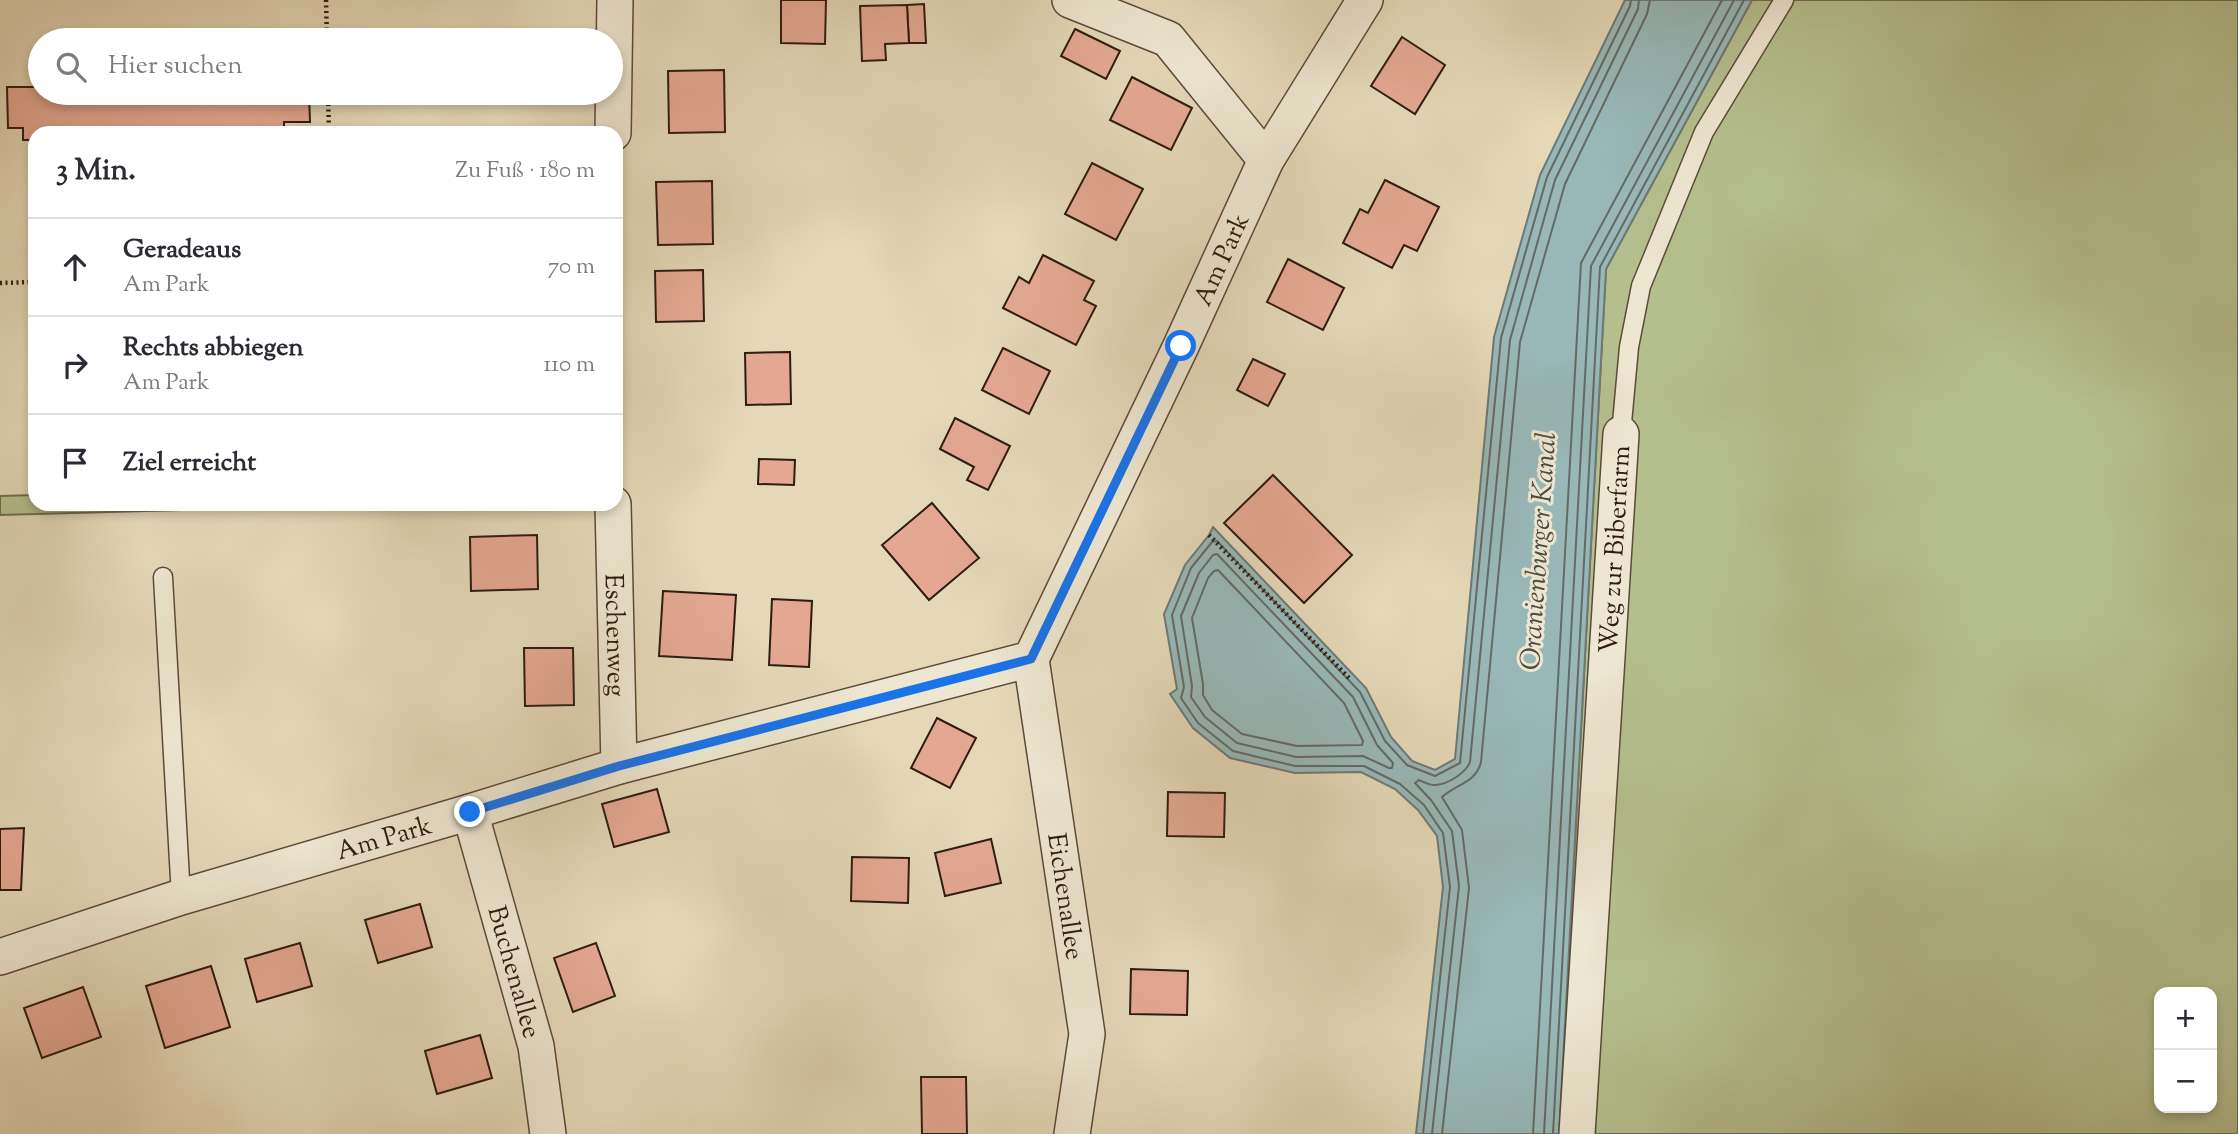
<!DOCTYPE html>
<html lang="de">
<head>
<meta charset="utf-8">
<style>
  :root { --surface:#fff; --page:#f7f7f7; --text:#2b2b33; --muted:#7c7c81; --line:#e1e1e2 }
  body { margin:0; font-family:"Sorts Mill Goudy",serif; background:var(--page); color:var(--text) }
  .controls { position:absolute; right:21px; bottom:21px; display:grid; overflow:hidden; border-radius:14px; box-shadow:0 4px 10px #0003 }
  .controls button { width:63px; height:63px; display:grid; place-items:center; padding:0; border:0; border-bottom:2px solid var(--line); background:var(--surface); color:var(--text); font:35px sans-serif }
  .stop { position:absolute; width:21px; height:21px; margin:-16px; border:5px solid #1a73e8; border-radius:50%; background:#fff }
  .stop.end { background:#1a73e8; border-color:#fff; box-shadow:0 2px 7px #0008 }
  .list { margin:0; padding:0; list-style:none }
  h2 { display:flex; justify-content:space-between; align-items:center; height:91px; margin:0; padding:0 28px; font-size:30px }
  h2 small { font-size:23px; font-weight:400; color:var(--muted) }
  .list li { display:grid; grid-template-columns:46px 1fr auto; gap:21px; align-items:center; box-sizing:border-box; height:98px; padding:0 28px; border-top:2px solid var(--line) }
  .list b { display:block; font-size:26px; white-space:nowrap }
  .list p { margin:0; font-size:23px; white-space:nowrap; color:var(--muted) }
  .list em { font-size:23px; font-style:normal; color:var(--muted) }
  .icon { flex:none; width:38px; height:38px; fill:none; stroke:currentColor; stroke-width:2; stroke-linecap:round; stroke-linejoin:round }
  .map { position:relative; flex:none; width:2238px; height:1134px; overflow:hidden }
  .search { position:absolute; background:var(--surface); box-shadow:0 4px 10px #0003; left:28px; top:28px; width:595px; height:77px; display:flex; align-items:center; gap:18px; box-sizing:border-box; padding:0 24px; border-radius:38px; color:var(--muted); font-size:26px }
  .panel { position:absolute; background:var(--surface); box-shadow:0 4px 10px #0003; left:28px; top:126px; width:595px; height:385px; border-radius:21px }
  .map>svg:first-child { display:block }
  .green { fill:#b5bf8e; stroke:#726d50; stroke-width:2; fill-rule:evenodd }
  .water { fill:#98b8b8; stroke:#6e7975; stroke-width:2 }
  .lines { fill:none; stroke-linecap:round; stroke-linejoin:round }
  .shore { stroke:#646a64; stroke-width:2 }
  .building { fill:#e4a892; stroke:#2f1b11; stroke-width:2 }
  .service-casing { stroke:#5c4a3a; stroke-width:21 }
  .minor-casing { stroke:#5c4a3a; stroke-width:38 }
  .path { stroke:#2f1b11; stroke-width:4.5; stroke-dasharray:2 3.5; stroke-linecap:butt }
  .service { stroke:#ede6d0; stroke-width:18 }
  .minor { stroke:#ede6d0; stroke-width:35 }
  .route { stroke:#1a73e8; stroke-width:9 }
  .labels { text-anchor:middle; stroke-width:6; stroke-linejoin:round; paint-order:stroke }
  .street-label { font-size:26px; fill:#2f1b11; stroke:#ede6d0 }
  .water-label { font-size:28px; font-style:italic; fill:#4e4a43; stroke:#ede6d0 }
</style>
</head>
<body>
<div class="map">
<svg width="2238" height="1134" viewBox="0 0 2238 1134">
  <rect width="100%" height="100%" fill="#e4d8b7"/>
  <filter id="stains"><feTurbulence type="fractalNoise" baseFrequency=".00286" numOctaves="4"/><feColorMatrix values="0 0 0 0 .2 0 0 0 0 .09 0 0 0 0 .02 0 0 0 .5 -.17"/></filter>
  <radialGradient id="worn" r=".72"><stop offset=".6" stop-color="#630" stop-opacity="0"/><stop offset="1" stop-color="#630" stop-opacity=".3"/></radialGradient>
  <g class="green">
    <path d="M1752 0H2238V1134H1559L1606 269ZM2159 992H2212V1108H2159Z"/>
    <path d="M35 495V504L365 505 0 515V496Z"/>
  </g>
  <path class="water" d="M1625 0H1752L1606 269 1559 1134H1416L1443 887 1437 836 1418 810 1395 789 1361 772 1295 773 1230 758 1193 728 1170 694 1177 689 1164 614 1185 565 1209 535 1213 527 1366 688 1391 737 1412 761 1435 770 1455 759 1494 337 1540 175Z"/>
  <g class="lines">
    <g class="shore">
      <path d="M1217 554 1353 697 1377 745 1393 763 1392 768H1389L1363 756 1296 757 1237 743 1205 717 1191 697 1192 686 1181 616 1199 573 1213 555Z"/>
      <path d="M1218 570 1344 703 1363 741 1362 745 1297 746 1242 734 1212 710 1203 695V684L1192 618 1208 578 1214 571Z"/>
      <path d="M1423 1134 1450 887 1443 833 1424 805 1400 784 1364 766H1295L1233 751 1198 723 1181 698 1184 687 1172 615 1191 568 1212 542 1217 541 1360 692 1385 741 1407 765 1435 776 1460 763 1501 338 1547 177 1630 6 1631 0"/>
      <path d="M1432 1134 1459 886 1452 831 1431 800 1415 783 1419 780C1424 782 1430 786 1436 785 1448 784 1466 773 1470 762L1510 340 1555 180 1638 9 1639 0"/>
      <path d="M1442 1134 1469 888 1462 830 1442 797C1456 784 1476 783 1481 762L1520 342 1565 184 1647 14 1650 0"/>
      <path d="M1533 1134 1581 263 1722 0"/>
      <path d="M1544 1134 1591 266 1734 0"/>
      <path d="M1553 1134 1600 267 1744 0"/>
    </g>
  </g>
  <g class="building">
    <path d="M781 0H826L825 44 781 43Z"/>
    <path d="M924 4 926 43H909L907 5Z"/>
    <path d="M907 5 909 43 885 44 886 60 862 61 860 6Z"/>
    <path d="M1075 29 1120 51 1106 79 1061 56Z"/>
    <path d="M1402 37 1445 65 1415 114 1371 86Z"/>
    <path d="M724 70 725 132 669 133 668 71Z"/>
    <path d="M1132 77 1192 108 1171 150 1110 120Z"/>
    <path d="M7 87H40V93H309L310 122H284V133H35V140H23V128H8Z"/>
    <path d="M1092 163 1143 189 1116 240 1065 214Z"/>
    <path d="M1385 180 1439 207 1417 251 1404 245 1392 268 1343 243 1360 209 1368 213Z"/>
    <path d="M712 181 713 244 658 245 656 182Z"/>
    <path d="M1043 255 1094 281 1084 300 1096 306 1076 345 1003 308 1019 277 1029 283Z"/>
    <path d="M1288 259 1344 288 1323 330 1267 302Z"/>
    <path d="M703 270 704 321 656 322 655 271Z"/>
    <path d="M1003 348 1050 371 1029 414 982 390Z"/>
    <path d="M790 352 791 404 746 405 745 353Z"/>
    <path d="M1253 359 1285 374 1268 406 1237 390Z"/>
    <path d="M955 418 1010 446 988 490 967 480 974 467 940 449Z"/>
    <path d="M759 459 795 460 794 485 758 484Z"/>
    <path d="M1273 475 1352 555 1304 603 1224 523Z"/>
    <path d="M932 503 979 558 929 600 882 545Z"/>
    <path d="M537 535 538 589 471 591 470 537Z"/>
    <path d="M663 591 736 595 732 660 659 656Z"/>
    <path d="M772 599 812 601 809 667 769 665Z"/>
    <path d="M524 648H573L574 705 525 706Z"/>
    <path d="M937 718 976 738 950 788 911 768Z"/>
    <path d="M657 789 669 832 614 847 602 804Z"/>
    <path d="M1168 792 1225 793 1224 837 1167 836Z"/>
    <path d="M24 828 21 890H0V829Z"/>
    <path d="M991 839 1001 883 945 896 935 853Z"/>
    <path d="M852 857 909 858 908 903 851 901Z"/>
    <path d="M420 904 432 947 378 963 365 920Z"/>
    <path d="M300 943 312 986 257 1002 245 959Z"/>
    <path d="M596 943 615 996 573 1012 554 958Z"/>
    <path d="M211 966 230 1027 165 1048 146 986Z"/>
    <path d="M1131 969 1188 971 1187 1015 1130 1014Z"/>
    <path d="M83 987 101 1037 42 1058 24 1008Z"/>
    <path d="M480 1035 492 1078 437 1094 425 1051Z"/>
    <path d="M921 1077H966L967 1134H922Z"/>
  </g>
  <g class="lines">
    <defs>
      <g id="service">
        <path d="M1621 434 1629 347 1641 286 1704 132 1784 0"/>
        <path d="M163 577 181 897"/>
      </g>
      <g id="minor">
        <path d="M1070 0 1168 39 1266 160"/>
        <path d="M613 133 615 0"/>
        <path id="s1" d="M613 504 619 766"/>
        <path id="s2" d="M1031 659 1087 1034 1072 1134"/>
        <path id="s3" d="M470 812 536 1046 548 1134"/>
        <path id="s4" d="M0 957 181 897 470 812 619 766 1031 659 1181 346 1266 160 1365 0"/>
        <path id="s5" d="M1577 1134 1621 434"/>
      </g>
    </defs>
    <use href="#service" class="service-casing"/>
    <use href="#minor" class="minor-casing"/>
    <g class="path">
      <path d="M326 0 327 40"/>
      <path d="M328 93 329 133"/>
      <path d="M0 283 35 282"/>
      <path d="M1209 535 1351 680"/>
    </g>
    <use href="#service" class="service"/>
    <use href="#minor" class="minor"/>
  </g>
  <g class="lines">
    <path class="route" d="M470 812 619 766 1031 659 1181 346"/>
  </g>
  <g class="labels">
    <g class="street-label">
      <text dy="9" stroke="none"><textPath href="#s4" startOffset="1516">Am Park</textPath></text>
      <text dy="9" stroke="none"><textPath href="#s5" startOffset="586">Weg zur Biberfarm</textPath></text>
      <text dy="9" stroke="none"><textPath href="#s1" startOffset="131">Eschenweg</textPath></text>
      <text dy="9" stroke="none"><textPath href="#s4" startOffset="402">Am Park</textPath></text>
      <text dy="9" stroke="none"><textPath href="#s2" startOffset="240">Eichenallee</textPath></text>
      <text dy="9" stroke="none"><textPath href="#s3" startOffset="166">Buchenallee</textPath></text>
    </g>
    <g class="water-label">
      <text transform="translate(1537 551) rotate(-86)" y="10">Oranienburger Kanal</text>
    </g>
  </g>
  <rect width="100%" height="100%" filter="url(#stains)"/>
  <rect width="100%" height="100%" fill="url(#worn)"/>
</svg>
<div class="controls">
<button>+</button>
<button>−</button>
</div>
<div class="stop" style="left:1181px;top:346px"></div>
<div class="stop end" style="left:470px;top:812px"></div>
<div class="search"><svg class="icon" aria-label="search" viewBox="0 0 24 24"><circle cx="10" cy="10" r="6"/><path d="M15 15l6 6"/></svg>Hier suchen</div>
<section class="panel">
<h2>3 Min.<small>Zu Fuß · 180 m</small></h2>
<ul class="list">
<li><svg class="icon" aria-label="ahead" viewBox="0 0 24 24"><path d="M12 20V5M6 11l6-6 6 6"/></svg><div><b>Geradeaus</b><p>Am Park</p></div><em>70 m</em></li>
<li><svg class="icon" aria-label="right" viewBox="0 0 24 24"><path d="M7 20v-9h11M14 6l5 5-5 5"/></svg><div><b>Rechts abbiegen</b><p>Am Park</p></div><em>110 m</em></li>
<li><svg class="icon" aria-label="arrive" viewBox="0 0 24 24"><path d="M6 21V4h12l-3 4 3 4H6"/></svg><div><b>Ziel erreicht</b></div></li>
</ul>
</section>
</div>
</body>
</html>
